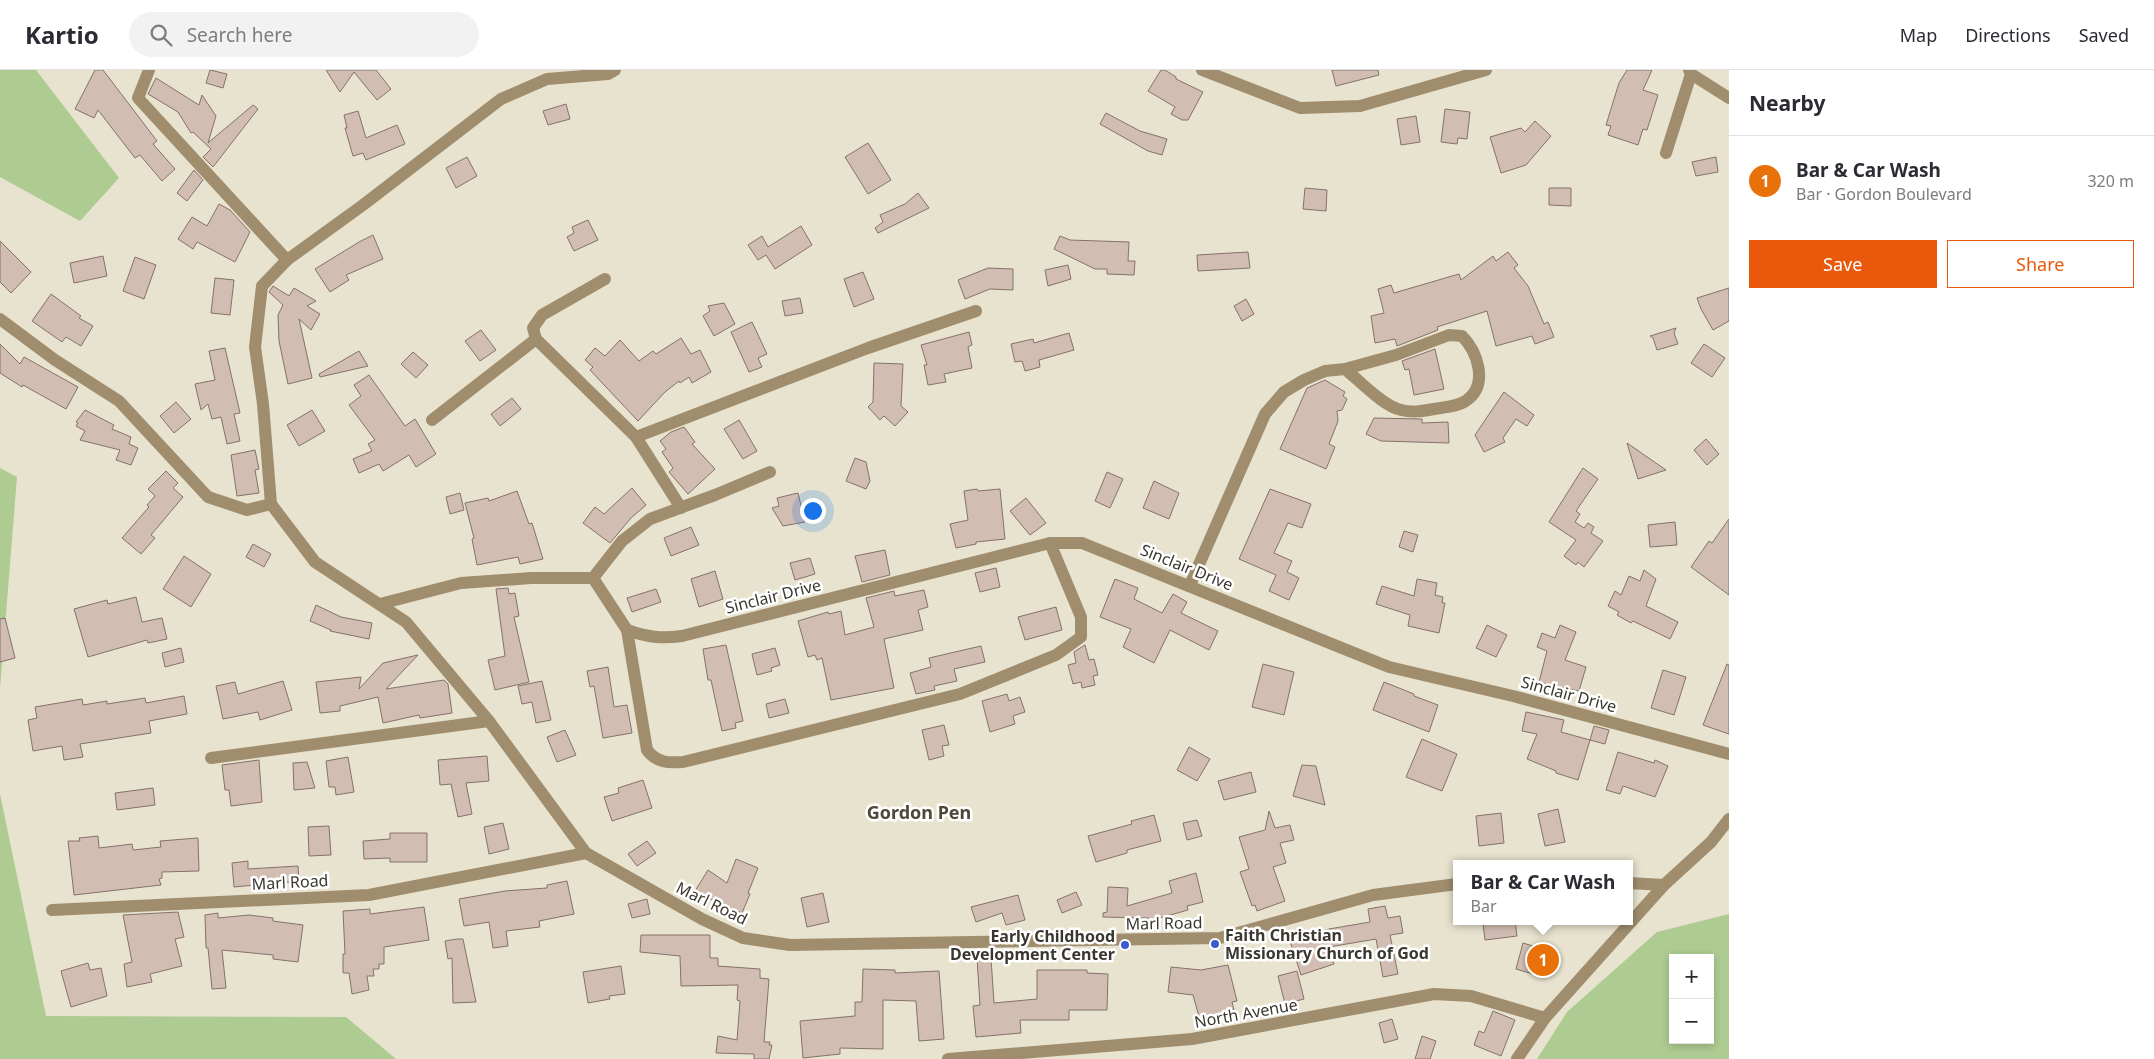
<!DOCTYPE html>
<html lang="en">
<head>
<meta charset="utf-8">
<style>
  :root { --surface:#fff; --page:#f2f2f3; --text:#2b2b33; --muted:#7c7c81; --line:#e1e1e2; --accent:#ea580c }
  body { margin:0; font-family:"Noto Sans",sans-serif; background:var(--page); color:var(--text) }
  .controls { position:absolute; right:15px; bottom:15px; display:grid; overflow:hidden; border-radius:0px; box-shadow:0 2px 8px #0003 }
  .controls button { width:45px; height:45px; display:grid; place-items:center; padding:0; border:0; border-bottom:1px solid var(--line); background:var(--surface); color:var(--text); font:25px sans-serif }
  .you { position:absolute; left:812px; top:440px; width:18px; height:18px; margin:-12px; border:4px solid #fff; border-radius:50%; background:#1a73e8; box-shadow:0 0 0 8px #1a73e833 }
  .badge { display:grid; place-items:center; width:32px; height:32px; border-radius:50%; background:var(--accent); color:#fff; font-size:16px; font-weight:700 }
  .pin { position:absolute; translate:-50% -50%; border:2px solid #fff; box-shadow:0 1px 5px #0006 }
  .popup { position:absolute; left:1453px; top:790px; width:180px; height:65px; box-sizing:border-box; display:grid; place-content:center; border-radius:0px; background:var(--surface); filter:drop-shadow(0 1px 4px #0005); font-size:16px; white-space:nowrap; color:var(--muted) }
  .popup b { font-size:19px; color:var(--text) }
  .popup::after { content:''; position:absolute; left:50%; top:100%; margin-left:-10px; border:10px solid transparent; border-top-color:var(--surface) }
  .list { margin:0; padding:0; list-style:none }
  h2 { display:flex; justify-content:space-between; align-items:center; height:65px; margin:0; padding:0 20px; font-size:21px }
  h2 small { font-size:16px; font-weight:400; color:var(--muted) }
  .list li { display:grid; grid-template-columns:32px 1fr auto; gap:15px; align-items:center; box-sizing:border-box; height:90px; padding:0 20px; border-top:1px solid var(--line) }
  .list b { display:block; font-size:19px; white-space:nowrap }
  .list p { margin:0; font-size:16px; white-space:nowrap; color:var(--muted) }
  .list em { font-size:16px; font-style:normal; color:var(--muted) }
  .actions { display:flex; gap:10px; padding:15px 20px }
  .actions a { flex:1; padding:11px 0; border:1px solid var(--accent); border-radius:0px; text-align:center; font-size:18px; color:var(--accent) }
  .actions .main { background:var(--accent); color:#fff }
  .icon { flex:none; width:28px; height:28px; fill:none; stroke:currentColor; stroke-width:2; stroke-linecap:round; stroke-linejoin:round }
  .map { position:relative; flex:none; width:1729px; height:989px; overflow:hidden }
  header { display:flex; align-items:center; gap:30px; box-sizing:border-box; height:70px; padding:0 25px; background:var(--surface); border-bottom:1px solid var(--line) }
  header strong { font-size:24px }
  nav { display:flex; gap:28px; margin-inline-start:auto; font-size:18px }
  .search { width:350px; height:45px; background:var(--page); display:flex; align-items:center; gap:12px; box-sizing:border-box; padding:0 18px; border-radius:28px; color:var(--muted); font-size:19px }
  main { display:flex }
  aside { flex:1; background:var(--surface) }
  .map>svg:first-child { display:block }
  .green { fill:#aecb92; fill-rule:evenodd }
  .building { fill:#d2bdb3; stroke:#847269 }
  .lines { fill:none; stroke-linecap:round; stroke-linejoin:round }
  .minor { stroke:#9f8d6d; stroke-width:12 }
  .poi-dot { fill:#3b5bcd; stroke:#fff; stroke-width:2 }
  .labels { text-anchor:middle; stroke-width:5; stroke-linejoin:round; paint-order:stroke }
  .street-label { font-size:16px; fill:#39372f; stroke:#fff }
  .poi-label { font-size:16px; font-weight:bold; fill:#39372f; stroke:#fff; text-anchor:start }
  .neighbourhood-label { font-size:18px; font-weight:bold; fill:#4d4838; stroke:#fff }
</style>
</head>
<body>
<header>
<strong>Kartio</strong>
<div class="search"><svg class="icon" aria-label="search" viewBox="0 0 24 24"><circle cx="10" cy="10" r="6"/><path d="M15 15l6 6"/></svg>Search here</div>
<nav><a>Map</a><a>Directions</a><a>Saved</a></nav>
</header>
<main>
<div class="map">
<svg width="1729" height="989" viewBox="0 0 1729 989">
  <rect width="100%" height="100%" fill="#e8e3cf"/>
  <g class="green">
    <path d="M0 0H36L119 108 80 151 0 107Z"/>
    <path d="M0 398 17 407 0 619Z"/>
    <path d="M0 724 46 946 346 947 396 989H0Z"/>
    <path d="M1729 844V989H1537L1567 942 1657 862ZM1673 888H1710V970H1673Z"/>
  </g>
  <g class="building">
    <path d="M95 0H103L157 71 153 74 175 99 162 111 140 85 135 88 98 40 94 48 75 39Z"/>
    <path d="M210 0 227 4 223 18 206 13Z"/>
    <path d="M326 0H376L391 19 377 30 354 2 340 22Z"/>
    <path d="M1161 0H1165L1176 7V9L1203 22 1188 50H1182L1171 44 1175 37 1148 21Z"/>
    <path d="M1332 0H1378L1379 5 1336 16Z"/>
    <path d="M1627 0H1652L1643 20 1658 25 1647 60 1643 59 1638 75 1608 65 1611 56 1606 55 1619 13Z"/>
    <path d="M156 8 199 35 202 25 216 46 208 73 253 35 258 39 213 97 203 87 211 79 193 62 191 63 178 42 148 24Z"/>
    <path d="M566 34 570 49 548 55 543 41Z"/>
    <path d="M1445 39 1470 42 1467 69 1458 68 1457 74 1441 72Z"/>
    <path d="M358 41 366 68 397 55 405 74 366 90 363 83 353 86 345 58H347L344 45Z"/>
    <path d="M1106 43 1140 61 1167 69 1162 85 1148 81 1100 54Z"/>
    <path d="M1416 46 1420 72 1401 75 1397 49Z"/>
    <path d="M1535 51 1551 66 1526 95 1501 103 1490 67 1521 58 1525 62Z"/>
    <path d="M868 73 891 110 868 124 845 87Z"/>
    <path d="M467 87 477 106 456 118 446 98Z"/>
    <path d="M1716 87 1718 102 1696 106 1692 92Z"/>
    <path d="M194 100 203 110 187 131 177 123Z"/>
    <path d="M1305 118 1327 120 1326 141 1303 139Z"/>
    <path d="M1549 118H1571V136L1549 135Z"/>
    <path d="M918 123 929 138 878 163 875 158 883 152 880 145 905 134Z"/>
    <path d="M219 134 230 140 250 162 235 192 197 172 193 179 178 169 192 147 207 156Z"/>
    <path d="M588 150 598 170 574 181 567 167 574 163 572 157Z"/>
    <path d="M801 156 812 175 775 199 766 185 758 190 748 175 762 166 768 177Z"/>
    <path d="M373 165 383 189 346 205 349 210 330 222 315 199 359 172Z"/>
    <path d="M1060 166 1070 170 1129 172 1128 191H1135L1134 205 1107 204V199H1095L1054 179Z"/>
    <path d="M0 171 31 202 11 223 0 212Z"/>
    <path d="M1248 182 1250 198 1198 201 1197 185Z"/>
    <path d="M1508 182 1518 195 1514 198 1528 216 1544 254 1548 252 1554 267 1535 274 1532 266 1496 276 1487 241 1437 257 1438 260 1397 276 1395 269 1375 273 1371 246 1384 243 1378 219 1391 215 1394 223 1459 204 1461 210 1493 186 1496 191Z"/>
    <path d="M103 186 107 206 74 213 70 193Z"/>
    <path d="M135 187 156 195 144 229 123 221Z"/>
    <path d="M1068 195 1071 209 1048 216 1045 200Z"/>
    <path d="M988 198 1013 199V220L990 219 965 229 958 210Z"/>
    <path d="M863 202 874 229 854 237 844 209Z"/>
    <path d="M215 208 234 210 230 245 211 243Z"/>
    <path d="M273 216 289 226 294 218 316 231 307 236 320 244 311 260 299 249 312 308 288 314 279 271 278 245 283 235 269 222Z"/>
    <path d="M1729 218V251L1713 260 1701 239 1697 228Z"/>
    <path d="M51 224 81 246 79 248 93 256 81 276 66 267 62 272 32 251Z"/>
    <path d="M800 228 803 243 785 246 782 231Z"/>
    <path d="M1246 229 1254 244 1242 251 1234 236Z"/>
    <path d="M724 233 735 254 714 266 703 246 710 241 708 236Z"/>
    <path d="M752 252 767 284 758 288 762 297 749 302 731 262Z"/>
    <path d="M1676 258 1674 263 1678 274 1657 280 1653 268 1650 266Z"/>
    <path d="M481 260 496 280 480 291 465 271Z"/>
    <path d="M969 262 972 275 968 277 972 298 944 304 946 312 928 315 924 295H927L921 275Z"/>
    <path d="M1069 263 1074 280 1039 290 1040 297 1025 301 1022 291 1015 292 1011 274 1033 269 1034 273Z"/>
    <path d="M681 268 691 284 700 280 711 302 692 313 689 307 680 313 679 311 665 322 638 351 590 300 593 297 585 290 595 278 605 286 620 270 639 291 653 281 656 284Z"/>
    <path d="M0 274 20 294 24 287 78 317 66 339 23 315 22 317 0 303Z"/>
    <path d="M1704 274 1725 288 1712 307 1691 293Z"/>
    <path d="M225 278 240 343 234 344 240 371 227 374 221 347 212 349 208 334 201 340 195 314 215 310 209 281Z"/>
    <path d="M1435 279 1444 319 1414 325 1409 299 1405 300 1402 291Z"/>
    <path d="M359 281 368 296 320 307 319 304Z"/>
    <path d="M413 282 428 295 416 308 401 294Z"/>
    <path d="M874 293 903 294 901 336 908 342 895 356 884 346 880 350 868 337 873 332Z"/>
    <path d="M369 305 405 356 415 349 436 384 416 397 409 385 383 401 379 394 359 403 353 389 372 381 368 374 375 370 349 335 361 326 354 315Z"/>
    <path d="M1325 310 1345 322 1343 326 1347 329 1342 340 1337 341 1338 351 1329 374 1335 377 1326 399 1280 379 1307 318Z"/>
    <path d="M1504 322 1534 345 1527 356 1516 349 1503 368 1505 372 1484 382 1475 365Z"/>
    <path d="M512 328 521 339 500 356 491 344Z"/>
    <path d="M176 332 191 349 174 363 160 346Z"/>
    <path d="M85 340 114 355 112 359 131 367 129 374 138 378 131 395 116 390 120 380 80 370 85 361 76 356 78 353 76 352Z"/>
    <path d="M312 340 325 361 299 376 287 355Z"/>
    <path d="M1374 348 1422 349V353L1448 352 1449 373 1381 371 1366 364Z"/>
    <path d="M739 350 757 381 743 389 724 359Z"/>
    <path d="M684 357 695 372 692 374 715 399 688 424 669 402 673 398 662 382 666 379 660 371 671 362Z"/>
    <path d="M1706 369 1719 384 1707 395 1694 380Z"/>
    <path d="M1627 373 1666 400 1638 409Z"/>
    <path d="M255 380 259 399 255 400 259 423 237 426 231 385Z"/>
    <path d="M855 388 866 392 870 411 866 419 846 411Z"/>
    <path d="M1583 398 1598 409 1576 441 1580 444 1575 452 1584 458 1588 453 1594 457 1591 463 1603 471 1584 497 1578 492 1576 495 1564 486 1576 470 1549 452Z"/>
    <path d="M166 401 178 413 173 418 183 427 151 465 155 468 141 484 122 468 149 437 147 435 155 426 148 419Z"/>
    <path d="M1107 402 1123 409 1110 438 1095 431Z"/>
    <path d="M1154 411 1179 423 1169 449 1143 438Z"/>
    <path d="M632 418 646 435 631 448 610 473 583 453 595 437 604 444Z"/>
    <path d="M977 419 978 421 1000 419 1005 469 976 472V474L956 478 950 454 968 450 964 421Z"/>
    <path d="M1270 419 1311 434 1302 458 1288 453 1274 483 1292 491 1287 502 1299 508 1289 530 1269 521 1276 505 1239 489Z"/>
    <path d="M517 421 529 454 532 453 543 489 520 494 518 487 477 495 472 469 474 468 465 433 488 428 489 431Z"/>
    <path d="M460 423 464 440 450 444 446 427Z"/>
    <path d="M798 423 805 452 783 456 772 438 779 436 777 428Z"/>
    <path d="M1026 428 1046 453 1030 465 1010 441Z"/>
    <path d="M1729 449V525L1691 497 1709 471 1712 473Z"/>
    <path d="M1675 452 1677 475 1650 477 1648 455Z"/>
    <path d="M691 457 699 475 671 486 664 468Z"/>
    <path d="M1404 461 1418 465 1413 482 1399 477Z"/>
    <path d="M253 474 271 484 264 497 246 487Z"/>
    <path d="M885 480 890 505 862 512 855 486Z"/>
    <path d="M184 486 211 504 191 537 163 519Z"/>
    <path d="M810 488 815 504 795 510 790 493Z"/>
    <path d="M996 498 1000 517 980 522 975 503Z"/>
    <path d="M1644 500 1656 509 1646 536 1678 552 1670 569 1633 551 1631 553 1617 545 1619 542 1608 536 1615 521 1621 525 1629 506 1640 511Z"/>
    <path d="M715 501 723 529 699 537 691 509Z"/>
    <path d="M1115 509 1138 518 1134 529 1162 543 1173 524 1187 532 1181 543 1218 561 1209 580 1170 560 1154 593 1123 577 1131 559 1100 547Z"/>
    <path d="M1417 509 1437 513 1435 525 1443 527 1442 533H1445L1439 563 1408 556 1410 545 1376 534 1382 516 1414 526Z"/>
    <path d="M508 518 509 524 515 523 519 546 514 547 529 612 495 620 488 590 505 586 496 519Z"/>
    <path d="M656 519 661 532 632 542 627 528Z"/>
    <path d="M924 520 928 537 918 540 923 560 884 569 894 618 831 630 822 588 817 590 815 585 808 587 798 551 828 542 829 544 841 541 845 565 874 557 866 528 894 521 895 526Z"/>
    <path d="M136 527 142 552 162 548 167 569 148 573 147 570 88 587 74 539 107 530 108 534Z"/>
    <path d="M316 535 341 547 372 553 369 569 330 561 331 560 310 551Z"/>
    <path d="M1056 537 1062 560 1025 570 1018 547Z"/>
    <path d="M5 548 15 588 0 592V549Z"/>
    <path d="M1487 555 1507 565 1496 587 1476 578Z"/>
    <path d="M1560 555 1576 562 1565 590 1586 597 1579 621 1539 612 1547 581 1537 577 1542 563 1555 568Z"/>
    <path d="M726 575 743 651 735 653 736 658 722 661 711 610H708L703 579Z"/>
    <path d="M1085 575 1089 590 1094 589 1098 605 1093 606 1095 615 1082 618 1081 612 1073 614 1068 595 1076 593 1074 582Z"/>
    <path d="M981 576 985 592 954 599 957 611 934 616 935 620 916 624 910 603 931 597 929 588Z"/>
    <path d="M181 578 184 592 165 597 162 583Z"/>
    <path d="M775 578 780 595 771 598 772 601 757 605 752 584Z"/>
    <path d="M418 585 386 619 444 610 448 614 452 643 420 648 419 645 383 653 378 627 340 636V641L320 643 316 612 361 607 359 619 383 593Z"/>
    <path d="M1263 594 1294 602 1284 645 1252 637Z"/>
    <path d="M1727 594 1729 595V664L1703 655Z"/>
    <path d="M608 597 614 637 627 635 632 663 603 668 594 616 590 617 587 601Z"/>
    <path d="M1663 600 1686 607 1674 645 1651 638Z"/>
    <path d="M283 611 292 640 260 650 258 642 223 649 216 616 235 612 238 624Z"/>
    <path d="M542 611 551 650 536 653 532 632 522 634 518 616Z"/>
    <path d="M1384 612 1414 624V626L1438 635 1429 662 1373 640Z"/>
    <path d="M1007 624 1009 631 1020 627 1025 642 1013 646 1015 654 990 662 982 631Z"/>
    <path d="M184 626 187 644 149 651 151 663 80 674 83 687 64 690 62 676 33 681 28 650 37 648 35 637 82 629 83 635 107 631V634L145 628 146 633Z"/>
    <path d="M785 629 789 643 769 648 766 634Z"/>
    <path d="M1526 642 1564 650 1561 662 1590 670 1594 656 1609 660 1605 674 1590 670 1578 710 1556 703V701L1527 689 1537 664 1522 661Z"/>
    <path d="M944 655 949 675 942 676 944 686 929 690 922 660Z"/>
    <path d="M565 660 576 685 557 692 547 667Z"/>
    <path d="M1422 669 1457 684 1442 721 1406 707Z"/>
    <path d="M1189 677 1210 689 1197 711 1177 700Z"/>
    <path d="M1618 682 1654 693 1655 690 1668 696 1655 727 1623 716 1620 724 1606 720Z"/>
    <path d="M487 686 489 711 466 713 472 744 458 747 451 714 440 715 438 690Z"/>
    <path d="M348 687 354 722 336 725 335 717H329L326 691Z"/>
    <path d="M259 690 262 732 231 736 229 720H225L222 695Z"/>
    <path d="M307 692 315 718 294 720 293 693Z"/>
    <path d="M1302 695 1316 696 1325 735 1293 726Z"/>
    <path d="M1251 702 1256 722 1224 730 1218 711Z"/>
    <path d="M643 710 652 738 612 751 604 727 619 723 618 718Z"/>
    <path d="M153 718 155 735 117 740 115 723Z"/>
    <path d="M1558 739 1565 772 1545 776 1538 744Z"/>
    <path d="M1269 741 1275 758 1290 755 1294 770 1280 773 1286 793 1273 797 1285 831 1257 841 1255 835 1252 836 1240 802 1249 799 1239 767 1265 760Z"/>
    <path d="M1501 743 1504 773 1479 776 1476 746Z"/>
    <path d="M1154 745 1161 771 1127 780V783L1096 792 1088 766 1132 754 1131 751Z"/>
    <path d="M1197 750 1202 766 1187 770 1183 753Z"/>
    <path d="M503 753 509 779 489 784 484 757Z"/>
    <path d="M329 756 331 785 309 786 308 757Z"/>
    <path d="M390 763H427V792H390V788L364 789 363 771 390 769Z"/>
    <path d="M98 766 99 778 132 774 133 780 161 777 160 771 198 768 199 801 162 802V808L159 809 161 815 74 825 68 771H80L79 768Z"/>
    <path d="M647 771 656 783 637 796 628 784Z"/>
    <path d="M736 789 758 798 748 823 750 824 742 843 710 829 709 830 695 821 708 800 727 813Z"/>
    <path d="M248 791V799L298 796 299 811 234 817 232 793Z"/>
    <path d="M1196 803 1203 832 1187 836 1188 840 1149 851 1148 848 1103 847V843L1107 842 1108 817 1128 818 1127 836 1172 823 1169 811Z"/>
    <path d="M567 811 574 844 539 851 540 857 506 861 508 876 493 878 489 852 464 856 459 829 505 821 547 818V815Z"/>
    <path d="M1076 822 1082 835 1062 843 1057 830Z"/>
    <path d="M823 823 829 852 807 857 801 828Z"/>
    <path d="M1018 825 1025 850 1006 855 1002 843 976 852 971 837Z"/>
    <path d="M647 829 650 844 632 848 628 834Z"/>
    <path d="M1385 836 1388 848 1400 846 1403 863 1390 865 1398 904 1383 907 1376 869 1329 877 1334 894 1301 905 1288 865 1302 860 1304 867 1329 859 1370 852 1368 839Z"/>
    <path d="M424 837 429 870 384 877V894H379V899H373L374 906H367L369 920 352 924 349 903H343V884H345L343 841 370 839V844Z"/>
    <path d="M178 842 184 867 175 869 182 896 150 904 152 912 127 917 124 894 132 892 123 845Z"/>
    <path d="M218 843V848L249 845 273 848V851L303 855 298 892 273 889V885L222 880 226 918 212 919 208 878H206L205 845Z"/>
    <path d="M1501 851H1515L1517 866 1485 870 1483 854Z"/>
    <path d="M641 865H710V888H718V896L760 899V908L769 909 764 972H770L769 975H772L769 989H754V984L716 983 718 966 737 970 740 931 737 930 738 915 681 916 680 886 640 882Z"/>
    <path d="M457 869H463L476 932 453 933 452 888 448 889 445 871Z"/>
    <path d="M1523 873 1559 884 1554 902 1536 896 1533 904 1516 899Z"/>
    <path d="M977 888H991L994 933 1037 929V900H1087V903L1108 904 1107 940H1069V950H1020L1021 963 976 967 973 936 980 935Z"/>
    <path d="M88 893 90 900 101 898 107 926 71 937 61 901Z"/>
    <path d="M1228 895 1237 931 1232 932 1234 940H1231V943L1200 950 1193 925 1168 922 1171 897 1201 900Z"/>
    <path d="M621 896 625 924 609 926 610 929 588 933 583 902Z"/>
    <path d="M863 899 895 900V903L939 901 944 969 919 971 916 931 883 930V979L840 978V984L803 988 800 951 855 946V932H862Z"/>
    <path d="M1297 901 1304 929 1285 934 1278 906Z"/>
    <path d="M1493 941 1515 950 1501 986 1474 975 1479 961 1484 963Z"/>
    <path d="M1392 949 1398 969 1384 973 1379 953Z"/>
    <path d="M1422 966 1436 971 1430 989H1415Z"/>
  </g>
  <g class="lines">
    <g class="minor">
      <path d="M149 0 138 28 287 190"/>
      <path d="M1202 0 1300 38 1360 36 1486 0"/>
      <path d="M1691 4 1729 28"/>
      <path d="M1666 83 1691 4 1689 0"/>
      <path d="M0 249 55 290 119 331 208 427 247 440 271 434"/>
      <path d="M536 269 533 258 542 245 605 209"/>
      <path d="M432 350 536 269 636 367 681 438"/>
      <path d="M636 367 868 278 976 241"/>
      <path d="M593 508 622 471 650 449 715 425 770 402"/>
      <path d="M1190 515 1265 344 1284 322 1304 310 1325 301 1345 299C1360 311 1383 336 1401 340 1412 343 1423 341 1434 339 1445 337 1458 337 1467 330 1489 314 1477 281 1462 266L1449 265 1396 285 1345 299"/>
      <path d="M380 534 461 513 531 508H593L627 560 647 680C657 693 668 693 683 692L960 624 1056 585 1081 567V547L1050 473"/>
      <path d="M627 560C647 567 661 569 682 566L1050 473H1082L1389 597 1513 626 1729 684"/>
      <path d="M211 688 489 651"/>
      <path d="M586 783 489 651 406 552 315 492 271 434 263 334 255 277 262 216 287 190 363 135 501 29 547 9 608 4 615 0"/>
      <path d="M1629 813 1664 815"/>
      <path d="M52 840 369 825 586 783 702 849 743 868 790 875 1220 868 1373 825 1457 814"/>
      <path d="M948 989 1192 969 1434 924 1471 926 1545 948"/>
      <path d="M1517 989 1545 948 1664 815 1711 772 1729 749"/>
    </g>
  </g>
  <g class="poi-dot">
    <circle cx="1215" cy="874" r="5"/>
    <circle cx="1125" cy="875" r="5"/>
  </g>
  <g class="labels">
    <g class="street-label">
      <text transform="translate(1187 497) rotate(22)" y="6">Sinclair Drive</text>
      <text transform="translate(773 526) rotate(-14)" y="6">Sinclair Drive</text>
      <text transform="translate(1569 624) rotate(15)" y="6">Sinclair Drive</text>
      <text transform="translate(290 812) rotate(-3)" y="6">Marl Road</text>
      <text transform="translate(712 833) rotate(26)" y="6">Marl Road</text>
      <text transform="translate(1164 853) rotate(-1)" y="6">Marl Road</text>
      <text transform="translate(1246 943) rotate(-10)" y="6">North Avenue</text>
    </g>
    <g class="poi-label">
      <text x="1225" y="871">Faith Christian<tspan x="1225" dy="18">Missionary Church of God</tspan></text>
      <text x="1115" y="872" text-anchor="end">Early Childhood<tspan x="1115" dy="18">Development Center</tspan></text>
    </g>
    <g class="neighbourhood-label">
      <text x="919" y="749">Gordon Pen</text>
    </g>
  </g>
</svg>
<div class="controls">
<button>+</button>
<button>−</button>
</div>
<div class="you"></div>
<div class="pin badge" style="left:1543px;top:890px;background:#e8710a">1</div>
<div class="popup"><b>Bar &amp; Car Wash</b>Bar</div>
</div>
<aside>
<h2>Nearby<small></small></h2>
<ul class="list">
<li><span class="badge" style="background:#e8710a">1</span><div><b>Bar &amp; Car Wash</b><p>Bar · Gordon Boulevard</p></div><em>320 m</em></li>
</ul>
<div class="actions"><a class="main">Save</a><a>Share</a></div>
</aside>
</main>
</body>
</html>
